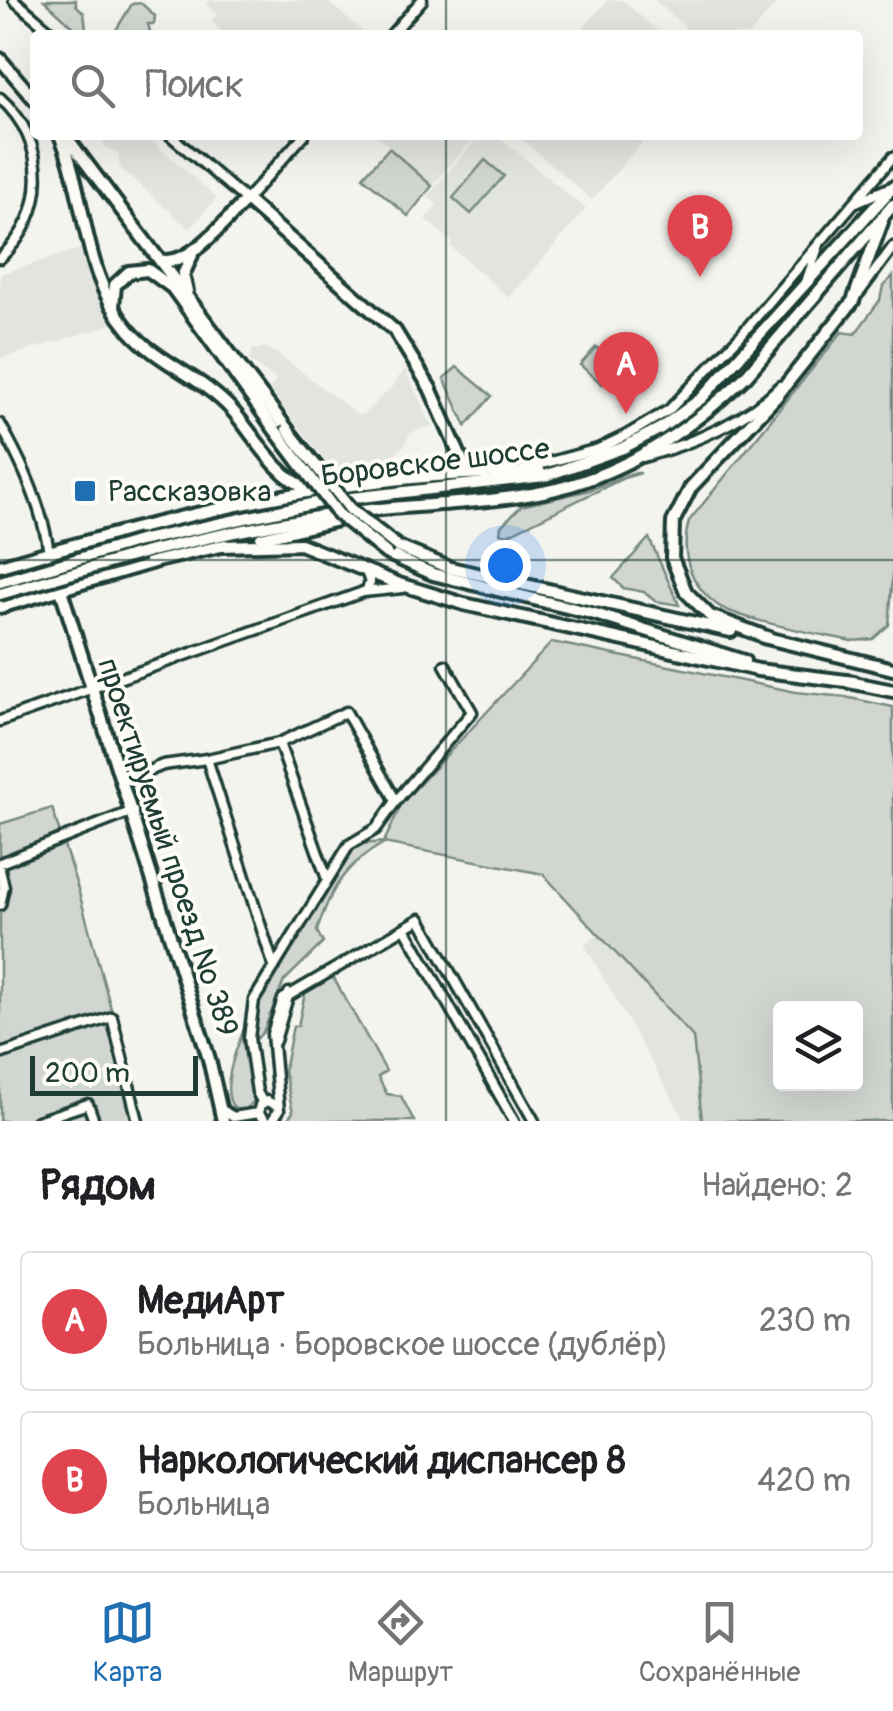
<!DOCTYPE html>
<html lang="ru">
<head>
<meta charset="utf-8">
<style>
  :root { --surface:#fff; --page:#f2f2f2; --text:#202124; --muted:#757577; --line:#e0e0e0; --accent:#1f6fb2 }
  body { margin:0; font-family:Pangolin,sans-serif; background:var(--page); color:var(--text) }
  .controls { position:absolute; right:30px; bottom:30px; display:grid; overflow:hidden; border-radius:10px; box-shadow:0 10px 40px #0002 }
  .controls button { width:90px; height:90px; display:grid; place-items:center; padding:0; border:0; border-bottom:2px solid var(--line); background:var(--surface); color:var(--text); font:50px sans-serif }
  .scale { position:absolute; left:30px; bottom:25px; width:168px; box-sizing:border-box; padding-left:10px; border:5px solid #1f3d34; border-top:0; font-size:28px; line-height:35px; white-space:nowrap; color:#1f3d34; -webkit-text-stroke:8px #fdfcf7; paint-order:stroke }
  .you { position:absolute; left:505px; top:565px; width:35px; height:35px; margin:-25px; border:8px solid #fff; border-radius:50%; background:#1a73e8; box-shadow:0 0 0 15px #1a73e833 }
  .badge { display:grid; place-items:center; width:65px; height:65px; border-radius:50%; background:var(--accent); color:#fff; font-size:32px; font-weight:700 }
  .pin { position:absolute; translate:-50% -82px; filter:drop-shadow(0 2px 5px #0008) }
  .pin::after { content:''; position:absolute; top:52px; width:35px; height:30px; background:inherit; clip-path:polygon(0 0,100% 0,50% 100%) }
  .list { margin:0; padding:0; list-style:none }
  h2 { display:flex; justify-content:space-between; align-items:center; height:130px; margin:0; padding:0 40px; font-size:42px }
  h2 small { font-size:32px; font-weight:400; color:var(--muted) }
  .list li { display:grid; grid-template-columns:65px 1fr auto; gap:30px; align-items:center; box-sizing:border-box; height:140px; margin:0 20px 20px; padding:0 20px; border:2px solid var(--line); border-radius:10px }
  .list b { display:block; font-size:38px; white-space:nowrap }
  .list p { margin:0; font-size:32px; white-space:nowrap; color:var(--muted) }
  .list em { font-size:32px; font-style:normal; color:var(--muted) }
  .icon { flex:none; width:55px; height:55px; fill:none; stroke:currentColor; stroke-width:2; stroke-linecap:round; stroke-linejoin:round }
  .map { position:relative; flex:none; width:893px; height:1121px; overflow:hidden }
  .search { position:absolute; background:var(--surface); box-shadow:0 10px 40px #0002; left:30px; right:30px; top:30px; height:110px; display:flex; align-items:center; gap:25px; box-sizing:border-box; padding:0 35px; border-radius:10px; color:var(--muted); font-size:38px }
  .sheet { height:450px; background:var(--surface) }
  nav { display:flex; justify-content:space-around; align-items:center; box-sizing:border-box; height:140px; border-top:2px solid var(--line); background:var(--surface); font-size:28px; color:var(--muted) }
  nav a { display:grid; justify-items:center; gap:5px }
  nav .on { color:var(--accent) }
  .map>svg:first-child { display:block }
  .built { fill:#e2e5df }
  .green { fill:#d1d6d1; stroke:#788a82; stroke-width:2.5; fill-rule:evenodd }
  .lines { fill:none; stroke-linecap:round; stroke-linejoin:round }
  .minor-casing { stroke:#1f3d34; stroke-width:15 }
  .major-casing { stroke:#1f3d34; stroke-width:18 }
  .minor { stroke:#fdfcf7; stroke-width:8 }
  .major { stroke:#fdfcf7; stroke-width:10 }
  .major-bridge-casing { stroke:#1f3d34; stroke-width:18; stroke-linecap:butt }
  .major-bridge { stroke:#fdfcf7; stroke-width:10 }
  .grid { fill:none; stroke:#1f3d34; stroke-width:2.5; stroke-opacity:0.55 }
  .poi-dot { fill:#1f6fb2; stroke:#fdfcf7; stroke-width:4 }
  .labels { text-anchor:middle; stroke-width:8; stroke-linejoin:round; paint-order:stroke }
  .street-label { font-size:30px; fill:#1f3d34; stroke:#fdfcf7 }
  .poi-label { font-size:30px; fill:#1f3d34; stroke:#fdfcf7; text-anchor:start }
</style>
</head>
<body>
<div class="map">
<svg width="893" height="1121" viewBox="0 0 893 1121">
  <rect width="100%" height="100%" fill="#f4f4ef"/>
  <filter id="ink" filterUnits="userSpaceOnUse"><feTurbulence type="fractalNoise" baseFrequency=".01" numOctaves="2"/><feDisplacementMap in="SourceGraphic" scale="20" xChannelSelector="R" yChannelSelector="G"/><feConvolveMatrix kernelMatrix="1 2 1 2 8 2 1 2 1" color-interpolation-filters="sRGB"/></filter>
  <g filter="url(#ink)">
    <g class="built">
      <path d="M209 0H326L366 34 226 35 211 22 217 14 206 4Z"/>
      <path d="M608 0H622L662 35H577Z"/>
      <path d="M654 0H780L749 35H694Z"/>
      <path d="M101 135H145L217 198 190 229 120 168 118 153 105 147Z"/>
      <path d="M376 135H473L475 137 433 185Z"/>
      <path d="M480 135H496L586 209 509 298 450 246 452 242 425 219 437 205 427 196Z"/>
      <path d="M517 135H649L592 200Z"/>
      <path d="M83 248 93 284 114 324 0 359V274Z"/>
      <path d="M264 347 280 355 358 415 363 414 389 390 405 369 432 426 410 433 405 445 378 469 338 477 269 389 276 380 249 360 253 350Z"/>
      <path d="M599 935 693 1037 702 1121H685L584 944Z"/>
    </g>
    <g class="green">
      <path d="M44 0H76V5L84 13 86 29 79 32Z"/>
      <path d="M141 3 155 16 154 24H148L150 31 145 35H107L116 30 132 4Z"/>
      <path d="M389 148 432 186 408 216 363 177Z"/>
      <path d="M485 160 504 176 471 214 453 198Z"/>
      <path d="M893 276V575L889 625 873 639 851 641C824 635 734 619 716 604 689 583 680 553 689 521L842 332 855 334 880 300 883 286Z"/>
      <path d="M596 347 618 367 602 384 580 365Z"/>
      <path d="M457 367 492 396 466 426 444 378Z"/>
      <path d="M632 473H641L624 478 507 535 500 533 501 526 521 506 590 490Z"/>
      <path d="M649 538 679 605 655 601 644 592 623 588 613 578Z"/>
      <path d="M552 642 796 692 845 697 893 707V1121H702L693 1037 543 874 384 843C345 865 331 887 317 931L323 943 284 981 263 1032 250 1046 253 1102 245 1109H235C198 1072 324 885 349 845L384 842 402 803ZM780 1008H856V1084H780Z"/>
      <path d="M52 808 78 889 141 1117 133 1121H0V824Z"/>
      <path d="M328 977H333L386 1071 378 1077 387 1094 401 1096 414 1121H286L293 1112 284 1071 293 1026H298L305 993Z"/>
    </g>
    <g class="lines">
      <defs>
        <g id="minor">
          <path d="M14 0 55 35"/>
          <path d="M391 35 422 0"/>
          <path d="M0 98C49 141 49 215 0 258"/>
          <path d="M170 135 246 200 304 135"/>
          <path d="M856 202 889 188"/>
          <path d="M807 279 817 250"/>
          <path d="M859 293 893 247"/>
          <path d="M0 424C23 464 42 506 49 552"/>
          <path d="M643 457C691 444 745 422 780 386"/>
          <path d="M524 469 598 449 627 435 669 410 741 335 893 157"/>
          <path d="M363 592 403 588"/>
          <path d="M0 721 366 591 370 583 366 571"/>
          <path d="M279 743 327 879"/>
          <path d="M207 759 274 967"/>
          <path d="M124 781 163 765 207 759 279 743 346 712 396 801"/>
          <path d="M0 863 133 811"/>
          <path d="M0 870 4 887 0 905"/>
          <path d="M405 928 514 1121"/>
          <path d="M275 1041 289 993"/>
          <path d="M0 1054 112 1017 138 1121"/>
          <path d="M263 1103 257 1092 249 1038 254 1000 349 845 376 829 396 801 472 712 445 665"/>
          <path d="M221 1109 233 1117 258 1113"/>
          <path d="M37 1121 88 1104 94 1121"/>
          <path d="M265 1121 258 1113 260 1105 267 1101 277 1106"/>
          <path d="M272 1121 279 1110 272 1034 283 999 420 919 534 1121"/>
        </g>
        <g id="major">
          <path d="M0 59 35 100"/>
          <path d="M60 135C88 199 81 274 129 330 158 363 202 377 232 410 253 433 277 478 306 487"/>
          <path d="M65 135 287 429"/>
          <path d="M160 260C189 268 226 220 246 200L395 331 430 388 464 465 471 472 477 473"/>
          <path d="M169 283 275 430"/>
          <path d="M187 291 183 275 192 255"/>
          <path d="M113 306 115 285 129 272 148 270 170 286"/>
          <path d="M261 538 342 519"/>
          <path d="M139 541 325 501 545 476 623 448 661 428 702 398 893 187"/>
          <path d="M220 546 300 544 399 584 464 604 758 670 854 682"/>
          <path d="M398 547 450 568 731 631"/>
          <path d="M49 552 209 1059 223 1121"/>
          <path d="M143 553C215 535 287 520 360 511 421 504 483 504 543 492 622 476 689 431 746 376L893 205"/>
          <path d="M386 553 433 574 595 614 744 661"/>
          <path d="M0 566C177 514 354 471 540 472"/>
          <path d="M0 607 157 561 225 545"/>
          <path d="M763 637 893 669"/>
          <path d="M769 638 710 616 686 592 672 558 673 522 691 487 776 397 853 301 882 222"/>
          <path d="M849 682 893 691"/>
        </g>
      </defs>
      <use href="#minor" class="minor-casing"/>
      <use href="#major" class="major-casing"/>
      <use href="#minor" class="minor"/>
      <use href="#major" class="major"/>
      <defs>
        <g id="major-bridge">
          <path d="M287 429 350 509 398 547"/>
          <path d="M275 430 338 514 386 553"/>
          <path d="M0 582 139 541"/>
          <path d="M0 594 143 553"/>
        </g>
      </defs>
      <use href="#major-bridge" class="major-bridge-casing"/>
      <use href="#major-bridge" class="major-bridge"/>
    </g>
  </g>
  <path class="grid" d="M446 0V35M446 135V1121M0 560H893"/>
  <rect class="poi-dot" x="73" y="479" width="24" height="24" rx="5"/>
  <g class="labels">
    <g class="street-label">
      <text transform="translate(435 462) rotate(-7)" y="10">Боровское шоссе</text>
      <text transform="translate(168 847) rotate(72)" y="10">проектируемый проезд № 389</text>
    </g>
    <g class="poi-label">
      <text x="108" y="501">Рассказовка</text>
    </g>
  </g>
</svg>
<div class="controls">
<button><svg class="icon" aria-label="layers" viewBox="0 0 24 24"><path d="M12 4l9 5-9 5-9-5zM3 14l9 5 9-5"/></svg></button>
</div>
<div class="scale">200 m</div>
<div class="you"></div>
<div class="pin badge" style="left:626px;top:414px;background:#e0444e">A</div>
<div class="pin badge" style="left:700px;top:277px;background:#e0444e">B</div>
<div class="search"><svg class="icon" aria-label="search" viewBox="0 0 24 24"><circle cx="10" cy="10" r="6"/><path d="M15 15l6 6"/></svg>Поиск</div>
</div>
<section class="sheet">
<h2>Рядом<small>Найдено: 2</small></h2>
<ul class="list">
<li><span class="badge" style="background:#e0444e">A</span><div><b>МедиАрт</b><p>Больница · Боровское шоссе (дублёр)</p></div><em>230 m</em></li>
<li><span class="badge" style="background:#e0444e">B</span><div><b>Наркологический диспансер 8</b><p>Больница</p></div><em>420 m</em></li>
</ul>
</section>
<nav>
<a class="on"><svg class="icon" aria-label="map" viewBox="0 0 24 24"><path d="M3 6l6-2 6 2 6-2v14l-6 2-6-2-6 2zM9 4v14M15 6v14"/></svg>Карта</a>
<a><svg class="icon" aria-label="directions" viewBox="0 0 24 24"><path d="M12 3l9 9-9 9-9-9zM9 14v-3h6M13 9l2 2-2 2"/></svg>Маршрут</a>
<a><svg class="icon" aria-label="saved" viewBox="0 0 24 24"><path d="M7 4h10v16l-5-4-5 4z"/></svg>Сохранённые</a>
</nav>
</body>
</html>
